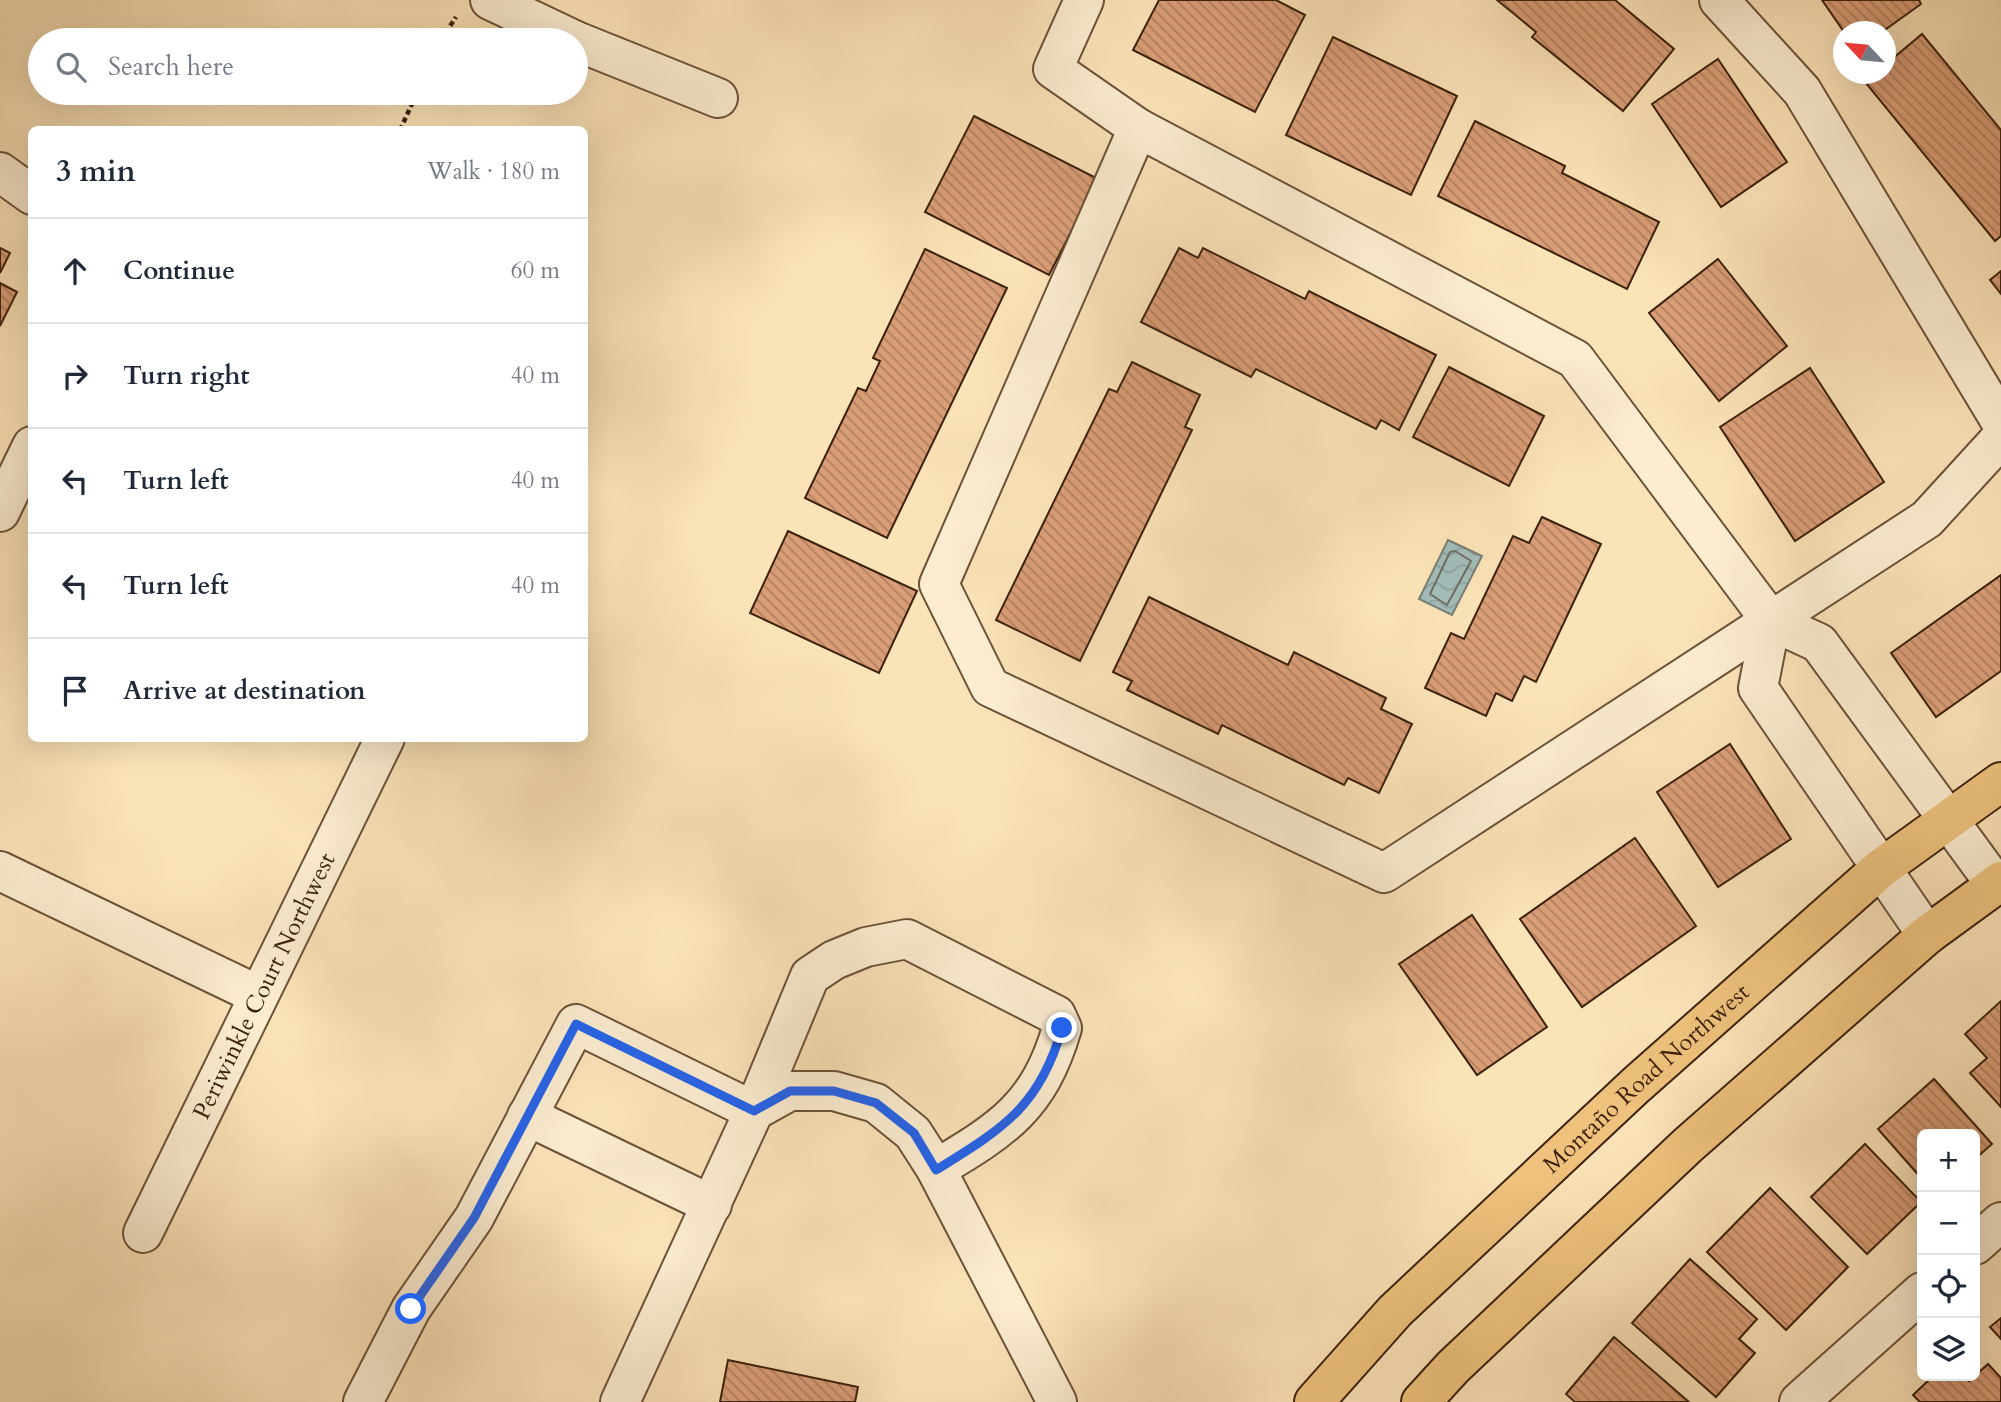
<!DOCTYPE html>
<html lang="en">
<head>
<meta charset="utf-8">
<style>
  :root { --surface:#fff; --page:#f2f2f3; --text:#1f2937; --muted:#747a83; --line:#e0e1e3 }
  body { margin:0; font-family:Cardo,serif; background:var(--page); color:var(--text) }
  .controls { position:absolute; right:21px; bottom:21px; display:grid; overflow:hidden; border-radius:10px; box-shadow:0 7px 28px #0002 }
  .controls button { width:63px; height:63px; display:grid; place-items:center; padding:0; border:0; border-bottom:2px solid var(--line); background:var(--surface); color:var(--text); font:35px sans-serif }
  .compass { position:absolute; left:1833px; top:21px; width:63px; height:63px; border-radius:50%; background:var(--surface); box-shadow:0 7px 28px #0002; rotate:296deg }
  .stop { position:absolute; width:21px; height:21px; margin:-16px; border:5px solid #2563eb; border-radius:50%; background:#fff }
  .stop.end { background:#2563eb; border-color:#fff; box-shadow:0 2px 7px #0008 }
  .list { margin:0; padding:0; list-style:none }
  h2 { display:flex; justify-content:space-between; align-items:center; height:91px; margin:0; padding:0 28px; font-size:30px }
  h2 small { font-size:23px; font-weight:400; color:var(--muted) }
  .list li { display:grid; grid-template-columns:46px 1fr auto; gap:21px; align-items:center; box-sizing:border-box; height:105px; padding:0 28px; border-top:2px solid var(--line) }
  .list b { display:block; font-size:26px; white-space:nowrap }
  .list em { font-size:23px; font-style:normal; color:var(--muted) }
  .icon { flex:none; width:38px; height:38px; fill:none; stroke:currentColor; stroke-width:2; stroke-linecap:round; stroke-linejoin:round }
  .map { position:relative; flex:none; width:2001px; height:1402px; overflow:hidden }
  .search { position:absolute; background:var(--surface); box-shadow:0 7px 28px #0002; left:28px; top:28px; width:560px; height:77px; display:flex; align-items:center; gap:18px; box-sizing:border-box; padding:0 24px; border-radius:38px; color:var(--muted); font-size:26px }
  .panel { position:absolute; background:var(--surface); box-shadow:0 7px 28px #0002; left:28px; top:126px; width:560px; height:616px; border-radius:10px }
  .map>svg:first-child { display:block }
  .water { fill:url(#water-waves); stroke:#797e74; stroke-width:2 }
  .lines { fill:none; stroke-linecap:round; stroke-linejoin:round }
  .shore { stroke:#6f6e63; stroke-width:2 }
  .building { fill:url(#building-back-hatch); stroke:#3c210d; stroke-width:2 }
  .minor-casing { stroke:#6c5238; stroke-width:42 }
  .major-casing { stroke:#3c210d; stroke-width:42 }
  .path { stroke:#3c210d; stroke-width:4.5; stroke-dasharray:5 3.5; stroke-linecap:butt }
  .minor { stroke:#fcedd1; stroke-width:38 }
  .major { stroke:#eec27c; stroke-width:38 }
  .route { stroke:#2563eb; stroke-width:9 }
  .labels { text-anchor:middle; stroke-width:7; stroke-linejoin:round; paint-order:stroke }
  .street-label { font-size:24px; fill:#3c210d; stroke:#fcedd1 }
</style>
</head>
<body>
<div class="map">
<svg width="2001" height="1402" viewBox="0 0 2001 1402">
  <defs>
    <pattern id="water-waves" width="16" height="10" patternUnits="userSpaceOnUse" patternTransform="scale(1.75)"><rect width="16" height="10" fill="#a2bcb9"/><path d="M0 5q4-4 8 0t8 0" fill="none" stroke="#8ca19e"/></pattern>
    <pattern id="building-back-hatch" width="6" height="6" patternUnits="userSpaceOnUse" patternTransform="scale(1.75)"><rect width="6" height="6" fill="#da9e77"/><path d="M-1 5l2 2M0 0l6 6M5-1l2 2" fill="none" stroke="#b28060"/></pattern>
  </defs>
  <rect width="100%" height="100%" fill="#fbe3b8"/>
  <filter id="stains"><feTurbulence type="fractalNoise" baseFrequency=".00286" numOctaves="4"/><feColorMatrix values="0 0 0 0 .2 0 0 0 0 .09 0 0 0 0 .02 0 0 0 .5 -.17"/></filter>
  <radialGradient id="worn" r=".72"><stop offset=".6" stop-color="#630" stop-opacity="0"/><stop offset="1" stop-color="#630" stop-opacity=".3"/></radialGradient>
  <path class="water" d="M1448 540 1482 556 1452 615 1419 599Z"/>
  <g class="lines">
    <path class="shore" d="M1455 551 1471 561 1447 605 1430 594 1450 552Z"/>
  </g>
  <g class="building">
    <path d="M1159 0H1276L1305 15 1255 112 1133 50Z"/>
    <path d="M1497 0H1615L1674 49 1623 111 1532 37 1536 32Z"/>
    <path d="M1822 0H1919L1921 4 1882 32H1844Z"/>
    <path d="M1922 34 2001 130V236L1995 241 1865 82 1875 74H1885V65Z"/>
    <path d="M1333 37 1457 96 1411 195 1286 135Z"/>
    <path d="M1718 59 1787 162 1721 207 1652 104Z"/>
    <path d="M974 116 1098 179 1049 275 925 212Z"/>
    <path d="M1475 121 1565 166 1562 173 1659 222 1627 289 1438 196Z"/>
    <path d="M0 248 10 253 0 273Z"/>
    <path d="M1179 248 1198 258 1203 248 1305 299 1309 291 1436 355 1399 430 1381 420 1376 429 1256 369 1251 377 1141 322Z"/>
    <path d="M925 249 1007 288 887 538 805 498 858 388 866 391 880 361 873 358Z"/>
    <path d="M1718 259 1787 346 1719 401 1649 313Z"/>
    <path d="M2001 271V294L1990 280Z"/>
    <path d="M0 283 17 292 0 326Z"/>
    <path d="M1132 362 1200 395 1185 427 1192 430 1080 661 996 620 1109 389 1117 392Z"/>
    <path d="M1449 367 1544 416 1509 486 1413 437Z"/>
    <path d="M1810 368 1884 482 1795 541 1720 427Z"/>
    <path d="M1542 517 1601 544 1536 682 1524 676 1512 701 1496 693 1486 716 1425 688 1451 633 1464 639 1513 536 1529 543Z"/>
    <path d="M788 531 917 591 879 673 750 613Z"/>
    <path d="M2001 575V671L1936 717 1891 653Z"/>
    <path d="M1149 597 1288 665 1294 652 1386 698 1381 709 1412 724 1379 793 1348 778 1344 785 1222 725 1218 734 1127 690 1132 681 1113 672Z"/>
    <path d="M1730 744 1791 839 1718 887 1657 792Z"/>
    <path d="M1635 838 1696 926 1582 1007 1520 919Z"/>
    <path d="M1472 915 1547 1027 1477 1075 1399 964Z"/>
    <path d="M2001 1001V1107L1970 1073 1987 1058 1965 1034Z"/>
    <path d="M1934 1079 1992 1144 1975 1159V1134H1922V1179L1878 1129Z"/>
    <path d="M1865 1144 1921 1202 1867 1254 1811 1197Z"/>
    <path d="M1770 1188 1848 1267 1786 1330 1707 1252Z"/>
    <path d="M1690 1259 1757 1319 1739 1339 1755 1353 1716 1397 1632 1323Z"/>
    <path d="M2001 1318V1339L1990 1327Z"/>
    <path d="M1614 1337 1689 1402H1575L1566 1394Z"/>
    <path d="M728 1360 858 1387 855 1402H720Z"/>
    <path d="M1988 1364 2001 1378V1402H1920L1913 1395 1933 1376H1964L1969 1381Z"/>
  </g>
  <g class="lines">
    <defs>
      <g id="minor">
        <path d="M490 0 574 40"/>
        <path d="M1084 0 1053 69 1138 128 1575 359 1771 621 1819 643 1996 885"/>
        <path d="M1719 0 1802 91 2001 422"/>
        <path d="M576 41 718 98"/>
        <path d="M1138 128 939 584 990 687 1384 873 1927 519 2001 438"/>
        <path d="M0 172 32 195"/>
        <path d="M0 512 32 446"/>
        <path d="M1771 621 1758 688 1927 935"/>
        <path d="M0 871 258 995"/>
        <path d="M527 1116 712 1205"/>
        <path id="s1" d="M143 1233 385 738"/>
        <path d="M1975 1245 2001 1222"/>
        <path d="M363 1402 411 1309 474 1218 576 1024 754 1111 790 1091H834L876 1103 913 1133 936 1169 1057 1402"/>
        <path d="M620 1402 754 1111 810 976 834 960 866 947 907 939 1056 1015 1062 1028C1039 1107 1003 1129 936 1169"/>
        <path d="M1799 1402 1922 1292"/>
      </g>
      <g id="major">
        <path id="s2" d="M1314 1402 1395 1311 1635 1086 1880 869 2001 782"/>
        <path d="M1421 1402 1453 1367 1688 1145 1927 935 2001 881"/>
      </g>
    </defs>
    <use href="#minor" class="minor-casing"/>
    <use href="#major" class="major-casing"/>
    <g class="path">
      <path d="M441 40 456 17"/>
      <path d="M400 130 417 93"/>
    </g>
    <use href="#minor" class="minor"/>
    <use href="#major" class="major"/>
  </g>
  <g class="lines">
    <path class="route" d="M411 1309 474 1218 576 1024 754 1111 790 1091H834L876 1103 914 1133 936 1170C1002 1129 1040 1107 1062 1028"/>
  </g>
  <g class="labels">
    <g class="street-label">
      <text dy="8" stroke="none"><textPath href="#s1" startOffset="275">Periwinkle Court Northwest</textPath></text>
      <text dy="8" stroke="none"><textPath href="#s2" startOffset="464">Montaño Road Northwest</textPath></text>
    </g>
  </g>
  <rect width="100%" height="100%" filter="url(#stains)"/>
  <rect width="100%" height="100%" fill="url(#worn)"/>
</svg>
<div class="controls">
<button>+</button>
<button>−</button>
<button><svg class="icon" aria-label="locate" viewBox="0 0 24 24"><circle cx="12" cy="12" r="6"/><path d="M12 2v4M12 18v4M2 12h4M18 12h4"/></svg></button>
<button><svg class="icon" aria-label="layers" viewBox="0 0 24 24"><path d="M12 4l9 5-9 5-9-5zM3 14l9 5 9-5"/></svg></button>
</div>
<svg class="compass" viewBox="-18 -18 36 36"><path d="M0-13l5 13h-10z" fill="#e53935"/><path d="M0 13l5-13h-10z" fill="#747a83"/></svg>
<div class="stop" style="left:411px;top:1309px"></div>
<div class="stop end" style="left:1062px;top:1028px"></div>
<div class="search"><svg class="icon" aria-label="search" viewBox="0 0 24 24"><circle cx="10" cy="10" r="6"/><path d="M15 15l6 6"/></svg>Search here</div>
<section class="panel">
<h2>3 min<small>Walk · 180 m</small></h2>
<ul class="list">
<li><svg class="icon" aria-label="ahead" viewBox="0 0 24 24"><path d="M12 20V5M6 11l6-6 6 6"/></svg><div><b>Continue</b></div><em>60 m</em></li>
<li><svg class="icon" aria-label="right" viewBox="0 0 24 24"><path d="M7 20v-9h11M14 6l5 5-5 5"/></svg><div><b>Turn right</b></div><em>40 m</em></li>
<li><svg class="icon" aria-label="left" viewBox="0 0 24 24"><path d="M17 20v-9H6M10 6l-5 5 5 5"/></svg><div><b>Turn left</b></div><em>40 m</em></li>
<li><svg class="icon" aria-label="left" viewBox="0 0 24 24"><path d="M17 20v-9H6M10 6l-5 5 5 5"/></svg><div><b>Turn left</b></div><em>40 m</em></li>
<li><svg class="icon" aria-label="arrive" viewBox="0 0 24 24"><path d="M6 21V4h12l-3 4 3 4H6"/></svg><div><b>Arrive at destination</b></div></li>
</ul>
</section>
</div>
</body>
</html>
